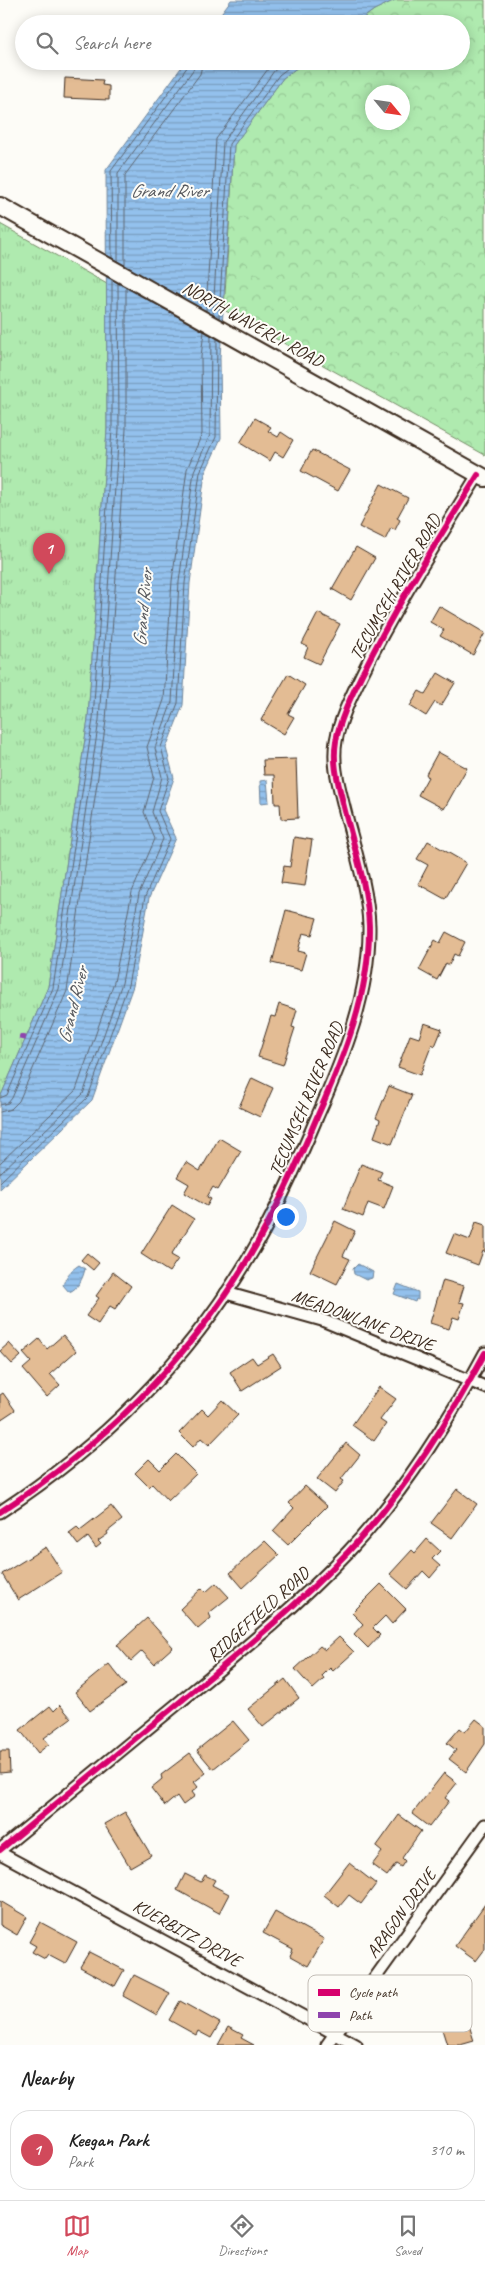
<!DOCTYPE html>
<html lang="en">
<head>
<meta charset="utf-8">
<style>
  :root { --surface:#fff; --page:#f6f6f6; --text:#222; --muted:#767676; --line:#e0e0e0; --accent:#d1495b }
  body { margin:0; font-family:Caveat,sans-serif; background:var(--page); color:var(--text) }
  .compass { position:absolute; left:365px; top:85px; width:45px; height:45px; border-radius:50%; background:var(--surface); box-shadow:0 2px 12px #0003; rotate:119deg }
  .you { position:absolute; left:285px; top:1216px; width:18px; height:18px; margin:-12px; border:4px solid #fff; border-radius:50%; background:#1a73e8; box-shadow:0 0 0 8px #1a73e833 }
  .badge { display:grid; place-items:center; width:32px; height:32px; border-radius:50%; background:var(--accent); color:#fff; font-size:16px; font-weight:700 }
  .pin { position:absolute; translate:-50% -41px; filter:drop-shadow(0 1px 2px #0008) }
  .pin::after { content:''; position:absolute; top:26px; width:18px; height:15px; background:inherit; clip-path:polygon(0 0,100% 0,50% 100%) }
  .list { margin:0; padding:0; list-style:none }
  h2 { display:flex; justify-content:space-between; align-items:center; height:65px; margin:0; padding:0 20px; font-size:21px }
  h2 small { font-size:16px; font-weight:400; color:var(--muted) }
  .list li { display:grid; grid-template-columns:32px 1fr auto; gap:15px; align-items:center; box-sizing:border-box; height:80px; margin:0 10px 10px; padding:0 10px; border:1px solid var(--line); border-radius:20px }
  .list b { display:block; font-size:19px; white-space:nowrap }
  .list p { margin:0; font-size:16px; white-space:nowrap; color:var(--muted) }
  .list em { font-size:16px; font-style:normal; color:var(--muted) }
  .icon { flex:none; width:28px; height:28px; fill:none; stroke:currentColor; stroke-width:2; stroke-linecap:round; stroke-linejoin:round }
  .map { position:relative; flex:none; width:485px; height:2045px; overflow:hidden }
  .search { position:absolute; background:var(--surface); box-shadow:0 2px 12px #0003; left:15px; right:15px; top:15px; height:55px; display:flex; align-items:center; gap:12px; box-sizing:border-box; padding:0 18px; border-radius:28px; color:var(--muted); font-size:19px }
  .sheet { height:155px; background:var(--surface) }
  nav { display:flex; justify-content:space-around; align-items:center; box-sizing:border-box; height:70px; border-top:1px solid var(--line); background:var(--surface); font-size:14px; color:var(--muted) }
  nav a { display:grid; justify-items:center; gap:2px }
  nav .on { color:var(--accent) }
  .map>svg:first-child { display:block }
  .forest { fill:url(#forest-crowns); stroke:#758a66; fill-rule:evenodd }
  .park { fill:url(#park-tufts); stroke:#758a66 }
  .water { fill:url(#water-rules); stroke:#70859a }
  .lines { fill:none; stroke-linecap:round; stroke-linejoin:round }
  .shore { stroke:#5e6671; stroke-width:1 }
  .building { fill:#e3bc94; stroke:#3b2a1e }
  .street-casing { stroke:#3b2a1e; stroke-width:15 }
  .secondary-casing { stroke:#3b2a1e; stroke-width:20 }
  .street { stroke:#fdfcf7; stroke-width:11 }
  .secondary { stroke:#fdfcf7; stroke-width:16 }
  .quiet { stroke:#8e44ad; stroke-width:5; stroke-dasharray:10 5; stroke-linecap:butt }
  .cycleway-casing { stroke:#fdfcf7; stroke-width:9 }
  .cycleway { stroke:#d6006c; stroke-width:6 }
  .labels { text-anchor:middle; stroke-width:4; stroke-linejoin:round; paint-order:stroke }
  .street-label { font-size:18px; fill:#3b2a1e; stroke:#fdfcf7 }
  .water-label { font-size:19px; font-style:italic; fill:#55575c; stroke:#fdfcf7 }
  .key { fill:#fdfcf7; stroke:#c3bdb6; stroke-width:1 }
  .key-label { font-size:14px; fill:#3b2a1e }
</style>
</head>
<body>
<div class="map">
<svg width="485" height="2045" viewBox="0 0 485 2045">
  <defs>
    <pattern id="forest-crowns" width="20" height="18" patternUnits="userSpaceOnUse" patternTransform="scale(1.25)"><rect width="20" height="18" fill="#afeaaf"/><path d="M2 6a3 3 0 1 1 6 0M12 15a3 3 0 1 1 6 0" fill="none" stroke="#97c996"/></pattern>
    <pattern id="park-tufts" width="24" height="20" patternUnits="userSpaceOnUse" patternTransform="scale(1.25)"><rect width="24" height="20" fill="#afeaaf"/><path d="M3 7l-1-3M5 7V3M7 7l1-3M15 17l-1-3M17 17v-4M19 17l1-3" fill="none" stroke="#97c996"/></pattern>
    <pattern id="water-rules" width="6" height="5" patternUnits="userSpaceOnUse" patternTransform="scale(1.25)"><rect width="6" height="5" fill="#93c1ed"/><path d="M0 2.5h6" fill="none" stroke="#799dbf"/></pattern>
  </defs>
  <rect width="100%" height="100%" fill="#fdfcf7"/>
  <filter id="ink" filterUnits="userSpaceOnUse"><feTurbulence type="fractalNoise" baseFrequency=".02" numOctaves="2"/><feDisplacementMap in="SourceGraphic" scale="10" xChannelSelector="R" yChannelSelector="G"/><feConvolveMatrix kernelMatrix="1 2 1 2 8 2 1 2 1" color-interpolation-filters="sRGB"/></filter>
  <g filter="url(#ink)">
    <path class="forest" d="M395 0H485V455L224 310 234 145 283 78 306 61H461V24H355L374 10ZM372 92H402V122H372Z"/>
    <path class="park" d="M0 224 107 284V429L88 719 48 987 0 1098Z"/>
    <g class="water">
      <path d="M231 0H395L374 10 355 24H213Z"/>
      <path d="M186 61H306L283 78 234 145 220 357 221 438 205 473 190 583 183 705 166 748 174 778 163 810 176 838 149 898 133 986 92 1100 0 1189V1098L48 987 88 719 107 429 106 170Z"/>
      <path d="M267 780 269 802 261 803 260 781Z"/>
      <path d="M358 1264 373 1272 372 1278 366 1280 354 1274 353 1269Z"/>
      <path d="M79 1265 85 1269C83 1278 78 1289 69 1292L63 1285C66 1276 70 1271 79 1265Z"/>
      <path d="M398 1284 418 1292V1300L416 1299 415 1302 394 1294Z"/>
    </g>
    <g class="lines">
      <g class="shore">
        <path d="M112 258 111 171 188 66 189 61"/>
        <path d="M118 261V173L193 70 196 61"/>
        <path d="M125 266V175L200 74 203 61"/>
        <path d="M206 311 216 139 274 61"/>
        <path d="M213 315 223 142 274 71 287 61"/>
        <path d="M219 318 229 144 279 75 297 61"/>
        <path d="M0 1098 7 1095 53 988 93 719 112 429V279"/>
        <path d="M0 1105 8 1103 12 1098 59 989 99 720 119 429 118 283"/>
        <path d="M0 1112 11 1109 19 1101 67 991 106 721 126 429V287"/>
        <path d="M0 1163 76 1090 114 982 132 892 155 839 144 812 154 777 147 747 164 700 172 581 187 469 202 434 201 357 204 331"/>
        <path d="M0 1173 83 1094 122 983 139 894 163 839 152 812 162 777 155 748 172 702 179 582 194 471 210 435 211 335"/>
        <path d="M0 1182 88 1097 128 985 145 897 170 839 158 811 169 778 161 747 178 703 185 583 200 472 216 437 217 338"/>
      </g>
    </g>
    <g class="building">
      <path d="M65 78 103 80 102 85 109 86V100L64 98Z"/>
      <path d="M255 418 271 427 268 431 278 437 281 432 293 440 283 457 275 452 270 461 240 443Z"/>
      <path d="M312 450 350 470 338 491 301 471Z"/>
      <path d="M381 484 408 498 397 518 400 520 395 530 391 528 385 540 359 527Z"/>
      <path d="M356 547 375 558 351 600 332 589Z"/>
      <path d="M439 606 485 633 473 655 440 636 444 630 430 622Z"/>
      <path d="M318 613 340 624 319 664 304 657 308 647 302 644Z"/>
      <path d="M438 673 455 683 441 706 435 702 426 716 410 706 419 691 425 694Z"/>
      <path d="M288 674 305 685 288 714 294 717 284 734 261 720Z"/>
      <path d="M438 752 467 768 444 809 418 795 428 777 426 774Z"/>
      <path d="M296 759 298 818 281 819 280 804H275L274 775H264L263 760Z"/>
      <path d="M294 837 312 840 305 886 281 883 284 866 290 867Z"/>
      <path d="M428 841 466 863 445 899 418 884 428 865 417 859Z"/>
      <path d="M286 910 317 918 312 935 303 933 298 951 306 953 301 970 272 963Z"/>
      <path d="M446 932 465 942 458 956 454 954 449 965 446 963 437 980 419 970 435 940 440 943Z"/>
      <path d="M279 1004 297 1010 292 1027 295 1028 283 1065 258 1057 271 1016 275 1017Z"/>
      <path d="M424 1023 442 1029 435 1046 432 1044 420 1075 398 1067 410 1035 419 1038Z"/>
      <path d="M252 1078 273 1088 260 1117 239 1107Z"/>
      <path d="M389 1086 412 1095 392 1144 374 1137 380 1120 376 1118Z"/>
      <path d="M219 1138 241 1151 218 1190 213 1187 207 1197 211 1199 207 1206 184 1193 189 1184 177 1177 186 1162 200 1171Z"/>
      <path d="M361 1164 382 1172 378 1180 393 1186 384 1209 368 1203 363 1217 343 1209Z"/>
      <path d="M172 1205 194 1219 171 1255 178 1259 169 1272 141 1254Z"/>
      <path d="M335 1221 355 1231 343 1256 350 1259 337 1284 310 1271Z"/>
      <path d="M476 1222 485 1225V1252L483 1251 478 1265 446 1253 454 1234 470 1240Z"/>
      <path d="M87 1253 99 1263 93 1270 81 1260Z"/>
      <path d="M113 1272 131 1286 115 1309 110 1306 98 1324 86 1316 99 1298 96 1296Z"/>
      <path d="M443 1280 464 1286 459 1302 464 1303 459 1319 453 1317 449 1329 430 1323Z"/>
      <path d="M63 1335 76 1351 50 1374 60 1385 47 1397 23 1369 31 1362 23 1353 39 1339 47 1349Z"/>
      <path d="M9 1343 21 1356 12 1364 0 1351Z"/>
      <path d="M273 1354 281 1366 242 1391 230 1372 252 1357 257 1364Z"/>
      <path d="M379 1387 396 1399 380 1420 386 1424 374 1441 352 1425Z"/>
      <path d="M3 1393 15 1410 0 1420V1395Z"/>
      <path d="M222 1400 238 1415 209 1445 201 1438 193 1447 179 1433 202 1409 208 1415Z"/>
      <path d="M346 1443 360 1455 341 1479 344 1481 335 1493 317 1479Z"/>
      <path d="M176 1454 196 1474 168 1501 152 1484 149 1487 135 1473 149 1459 160 1470Z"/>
      <path d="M305 1486 327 1506 288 1545 273 1531 294 1508 289 1503Z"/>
      <path d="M457 1489 477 1504 452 1538 431 1523Z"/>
      <path d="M111 1506 122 1520 107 1532 108 1534 98 1541 101 1544 96 1548 88 1537 78 1545 69 1533 77 1527 80 1530Z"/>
      <path d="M427 1539 440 1551 432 1559 440 1566 430 1578 423 1571 407 1589 390 1574 412 1550 415 1553Z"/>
      <path d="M265 1541 279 1555 243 1588 230 1573Z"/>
      <path d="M46 1547 62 1572 18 1600 2 1574Z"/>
      <path d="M216 1583 229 1597 209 1613 211 1618 198 1629 180 1609 202 1588 206 1592Z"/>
      <path d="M381 1584 406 1609 392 1624 385 1616 373 1628 380 1635 368 1648 354 1634 363 1624 352 1613Z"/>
      <path d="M147 1618 173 1647 154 1664 142 1651 131 1661 117 1645Z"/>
      <path d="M339 1637 354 1652 333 1671 330 1668 322 1676 324 1679 313 1689 295 1669 320 1646 325 1650Z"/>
      <path d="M109 1664 126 1685 90 1711 75 1692Z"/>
      <path d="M285 1679 299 1698 263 1727 248 1709Z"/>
      <path d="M60 1705 71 1718 44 1738 49 1744 38 1753 20 1730 50 1706 54 1711Z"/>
      <path d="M476 1719 485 1726V1744L466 1772 449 1759 456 1750 447 1743 460 1728 465 1732Z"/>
      <path d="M233 1721 249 1740 213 1769 197 1750Z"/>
      <path d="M0 1751H9L10 1772 0 1773Z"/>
      <path d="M190 1753 206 1773 194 1782 198 1787 192 1792 195 1796 183 1805 177 1796 165 1806 151 1788 162 1779 161 1775Z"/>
      <path d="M444 1773 457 1783 445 1798 449 1801 429 1827 412 1814Z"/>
      <path d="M125 1812 151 1855 130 1867 104 1824Z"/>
      <path d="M399 1815 421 1831 402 1858 405 1861 401 1867 396 1864 387 1876 372 1865 382 1852 376 1847Z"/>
      <path d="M349 1863 376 1884 361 1904 349 1895 339 1907 324 1895Z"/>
      <path d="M185 1874 201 1882 205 1875 215 1880 212 1885 229 1894 219 1913 177 1890Z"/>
      <path d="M0 1901 27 1917 17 1935 0 1925Z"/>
      <path d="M485 1904V1949L476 1961 455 1946Z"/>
      <path d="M275 1912 324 1939 308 1966 290 1956 293 1949 263 1933Z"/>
      <path d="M40 1922 77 1942 65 1964 48 1955 45 1959 32 1952 36 1946 29 1942Z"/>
      <path d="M89 1952 124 1970 115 1986 80 1967Z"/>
      <path d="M134 1975 170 1993 157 2015 123 1996Z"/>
      <path d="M464 1991 469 2008 464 2009 474 2041 460 2045H447L433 2001Z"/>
      <path d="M180 2001 220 2023 211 2038 198 2031 196 2035 169 2020Z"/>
      <path d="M228 2027 243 2035 241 2038 254 2045H218Z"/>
    </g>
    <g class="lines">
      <defs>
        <g id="street">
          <path d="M226 1293 322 1320 485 1387"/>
          <path d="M0 1512C101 1446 186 1363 248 1259 275 1214 297 1165 317 1117 344 1057 370 993 369 926 368 888 353 844 344 807 339 786 332 764 336 741 340 718 352 695 362 674 396 605 438 540 478 475"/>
          <path d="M0 1850C60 1800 121 1751 181 1701 238 1654 297 1606 348 1552 403 1494 447 1424 485 1353"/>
          <path d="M0 1853 356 2045"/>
          <path d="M327 2045 485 1825"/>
        </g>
        <path id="secondary" d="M0 206 485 478"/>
      </defs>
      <use href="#street" class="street-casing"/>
      <use href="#secondary" class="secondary-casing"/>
      <use href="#street" class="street"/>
      <use href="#secondary" class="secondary"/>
      <path class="quiet" d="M19 1037 26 1038"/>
      <defs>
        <g id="cycleway">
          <path d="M0 1512C101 1446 186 1363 248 1259 275 1214 297 1165 317 1117 344 1057 370 993 369 926 368 888 353 844 344 807 339 786 332 764 336 741 340 718 352 695 362 674 396 605 438 540 478 475"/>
          <path d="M0 1850C60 1800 121 1751 181 1701 238 1654 297 1606 348 1552 403 1494 447 1424 485 1353"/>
        </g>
      </defs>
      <use href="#cycleway" class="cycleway-casing"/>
      <use href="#cycleway" class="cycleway"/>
    </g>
  </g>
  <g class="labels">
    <g class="street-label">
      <text transform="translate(253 324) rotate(29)" y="6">NORTH WAVERLY ROAD</text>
      <text transform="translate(395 587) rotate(-60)" y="6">TECUMSEH RIVER ROAD</text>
      <text transform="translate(306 1099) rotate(-67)" y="6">TECUMSEH RIVER ROAD</text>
      <text transform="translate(363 1320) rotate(20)" y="6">MEADOWLANE DRIVE</text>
      <text transform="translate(258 1614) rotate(-42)" y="6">RIDGEFIELD ROAD</text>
      <text transform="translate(401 1913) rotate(-54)" y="6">ARAGON DRIVE</text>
      <text transform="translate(187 1933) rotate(29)" y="6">KUERBITZ DRIVE</text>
    </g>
    <g class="water-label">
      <text x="169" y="197">Grand River</text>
      <text transform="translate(142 608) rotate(-85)" y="7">Grand River</text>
      <text transform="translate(72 1005) rotate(-76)" y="7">Grand River</text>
    </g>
  </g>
  <rect x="308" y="1975" width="164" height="57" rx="8" class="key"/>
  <rect x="318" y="1989" width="22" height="7" fill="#d6006c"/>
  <rect x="318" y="2012" width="22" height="6" fill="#8e44ad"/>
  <g class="key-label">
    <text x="349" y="1997">Cycle path</text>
    <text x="349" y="2020">Path</text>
  </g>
</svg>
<svg class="compass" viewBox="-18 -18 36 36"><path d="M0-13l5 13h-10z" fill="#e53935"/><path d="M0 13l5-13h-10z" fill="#767676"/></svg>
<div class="you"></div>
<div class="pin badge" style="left:49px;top:574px">1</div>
<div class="search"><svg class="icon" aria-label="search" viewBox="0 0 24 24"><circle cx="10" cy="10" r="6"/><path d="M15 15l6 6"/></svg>Search here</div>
</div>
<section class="sheet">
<h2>Nearby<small></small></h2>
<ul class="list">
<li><span class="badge">1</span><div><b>Keegan Park</b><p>Park</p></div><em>310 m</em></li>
</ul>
</section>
<nav>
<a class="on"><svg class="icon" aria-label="map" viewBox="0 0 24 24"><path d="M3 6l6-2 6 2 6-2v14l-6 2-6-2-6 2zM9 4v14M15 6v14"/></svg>Map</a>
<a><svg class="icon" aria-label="directions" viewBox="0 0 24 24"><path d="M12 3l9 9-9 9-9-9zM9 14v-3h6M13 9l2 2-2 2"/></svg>Directions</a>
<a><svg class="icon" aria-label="saved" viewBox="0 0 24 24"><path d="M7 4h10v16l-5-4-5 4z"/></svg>Saved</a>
</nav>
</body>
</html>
